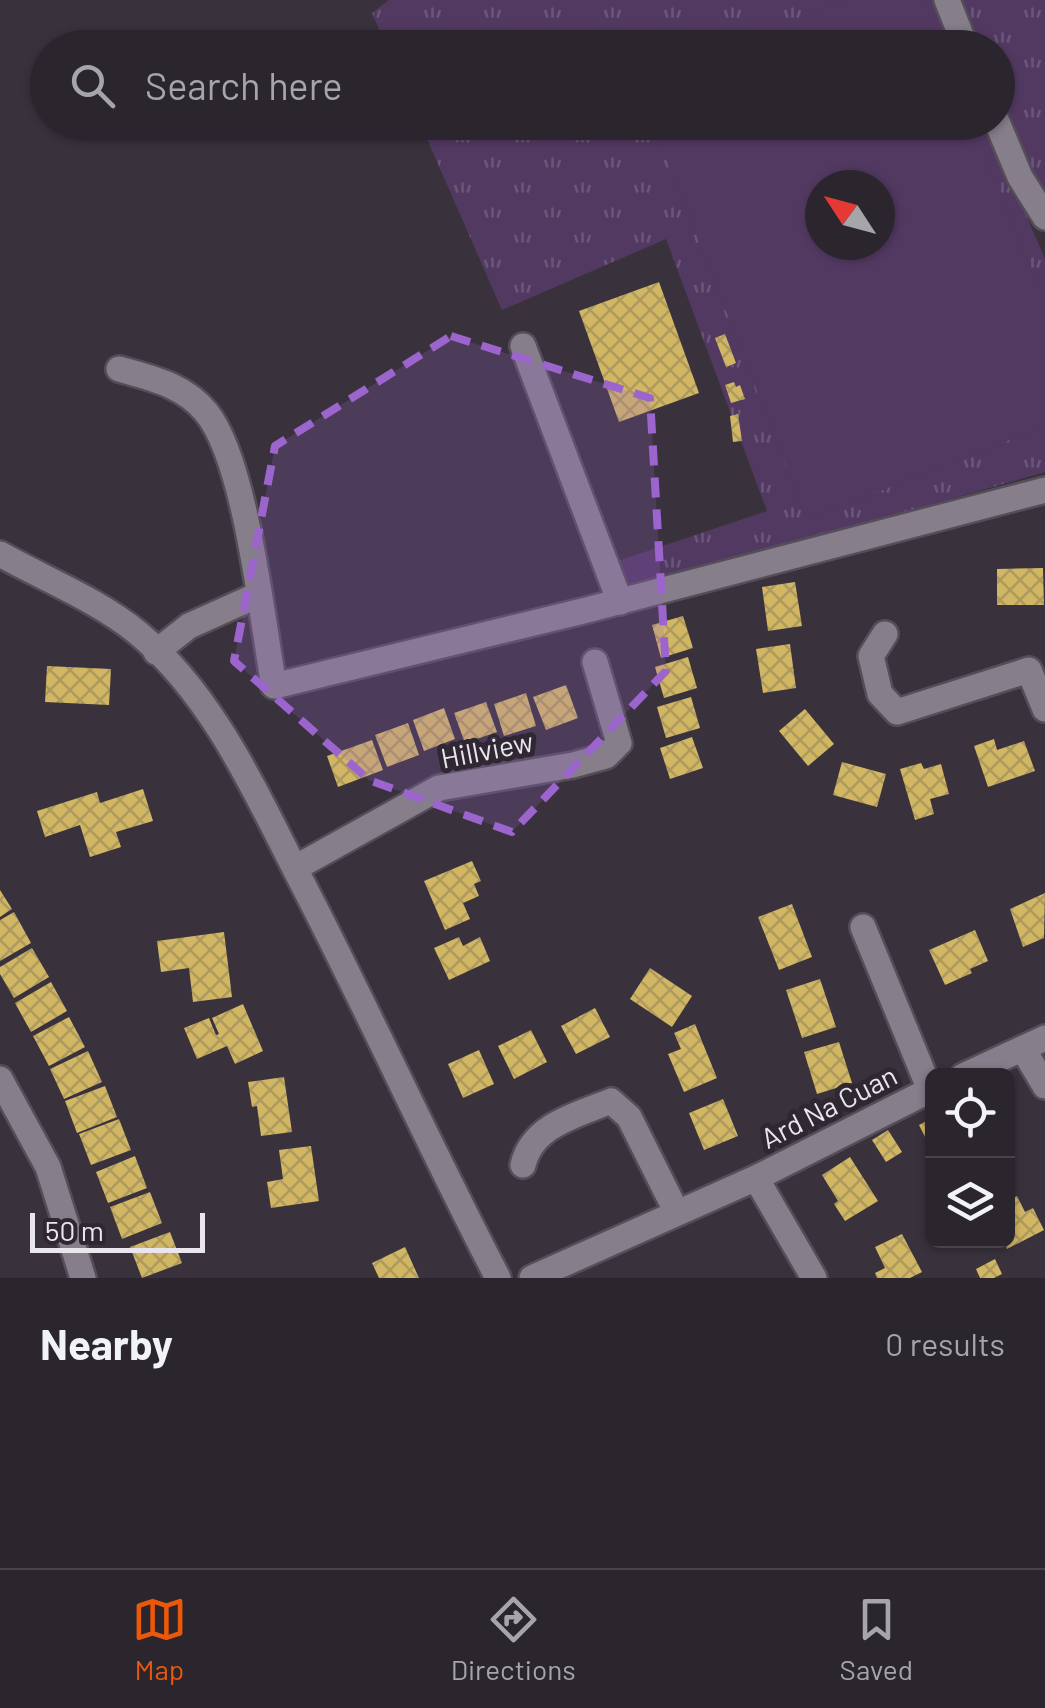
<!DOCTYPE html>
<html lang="en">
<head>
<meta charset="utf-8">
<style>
  :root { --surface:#2b262e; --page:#37323a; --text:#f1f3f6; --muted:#a6a5aa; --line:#47434a; --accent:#ea580c }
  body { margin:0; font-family:Barlow,sans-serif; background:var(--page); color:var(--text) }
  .controls { position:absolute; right:30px; bottom:30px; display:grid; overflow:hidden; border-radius:15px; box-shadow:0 2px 8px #0004 }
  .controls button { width:90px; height:90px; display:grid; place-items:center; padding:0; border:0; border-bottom:2px solid var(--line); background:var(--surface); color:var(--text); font:50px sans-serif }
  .compass { position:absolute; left:805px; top:170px; width:90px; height:90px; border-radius:50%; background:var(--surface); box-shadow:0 2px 8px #0004; rotate:306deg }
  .scale { position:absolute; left:30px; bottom:25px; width:175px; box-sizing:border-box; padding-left:10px; border:5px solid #eae6ed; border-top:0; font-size:28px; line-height:35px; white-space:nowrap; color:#eae6ed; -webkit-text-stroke:8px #2f2833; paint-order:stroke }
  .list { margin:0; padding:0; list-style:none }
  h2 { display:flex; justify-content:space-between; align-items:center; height:130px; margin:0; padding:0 40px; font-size:42px }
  h2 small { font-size:32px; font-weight:400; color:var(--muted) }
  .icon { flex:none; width:55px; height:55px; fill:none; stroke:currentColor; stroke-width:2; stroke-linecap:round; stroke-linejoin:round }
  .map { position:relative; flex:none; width:1045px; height:1278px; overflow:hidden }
  .search { position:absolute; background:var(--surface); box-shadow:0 2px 8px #0004; left:30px; right:30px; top:30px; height:110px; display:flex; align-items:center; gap:25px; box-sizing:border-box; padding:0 35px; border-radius:55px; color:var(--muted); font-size:38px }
  .sheet { height:290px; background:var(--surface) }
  nav { display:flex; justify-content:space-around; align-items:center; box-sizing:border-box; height:140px; border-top:2px solid var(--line); background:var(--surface); font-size:28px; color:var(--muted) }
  nav a { display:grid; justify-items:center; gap:5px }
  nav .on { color:var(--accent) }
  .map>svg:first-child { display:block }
  .grass { fill:url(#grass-tufts); fill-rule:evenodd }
  .pitch { fill:#523962; fill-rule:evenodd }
  .building { fill:url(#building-cross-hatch) }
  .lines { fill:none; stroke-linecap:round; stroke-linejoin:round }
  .minor-casing { stroke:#554e58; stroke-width:30 }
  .minor { stroke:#867e8b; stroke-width:25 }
  .marked { fill:#9c64cd; fill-opacity:0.2; stroke:#9c64cd; stroke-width:8; stroke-dasharray:20 12; stroke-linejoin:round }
  .labels { text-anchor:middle; stroke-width:10; stroke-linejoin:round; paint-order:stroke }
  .street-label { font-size:28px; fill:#eae6ed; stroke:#2f2833 }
</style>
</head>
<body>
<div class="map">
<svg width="1045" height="1278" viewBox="0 0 1045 1278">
  <defs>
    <pattern id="grass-tufts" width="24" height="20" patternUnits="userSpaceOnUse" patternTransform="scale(2.5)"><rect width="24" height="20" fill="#523962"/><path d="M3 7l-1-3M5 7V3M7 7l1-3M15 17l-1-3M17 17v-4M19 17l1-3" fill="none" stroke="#6b5679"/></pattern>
    <pattern id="building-cross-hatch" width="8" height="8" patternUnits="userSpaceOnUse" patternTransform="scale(2.5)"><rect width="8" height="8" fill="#d1b664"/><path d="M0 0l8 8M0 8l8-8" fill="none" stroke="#ae9a5d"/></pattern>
  </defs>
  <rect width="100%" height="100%" fill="#39323d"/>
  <g class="grass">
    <path d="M389 0H934L954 47H387L372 13Z"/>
    <path d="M957 0H1045V200L1027 169 998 99V48L976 47Z"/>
    <path d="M420 123H986L1045 259V472L628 591 618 561 767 511 666 239 502 310ZM820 185H880V245H820Z"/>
  </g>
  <g class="pitch">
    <path d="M844 0H923L942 47H733Z"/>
    <path d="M653 123H972L1045 305V426L807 520ZM820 185H880V245H820Z"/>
  </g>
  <g class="building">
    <path d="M659 282 699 393 619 422 579 311Z"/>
    <path d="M725 334 736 363 726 367 715 338Z"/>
    <path d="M734 382 736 387 740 385 745 399 731 403 725 385Z"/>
    <path d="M738 414 742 441 733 442 730 416Z"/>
    <path d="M1043 568 1044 605H997V569Z"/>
    <path d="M795 582 802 626 768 631 762 587Z"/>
    <path d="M683 616 693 648 661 658 652 625Z"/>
    <path d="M790 644 796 688 763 693 756 649Z"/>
    <path d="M688 657 697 688 664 698 655 667Z"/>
    <path d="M47 666 111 669 109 705 45 702Z"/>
    <path d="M566 685 578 718 546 730 533 697Z"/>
    <path d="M526 693 536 726 504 736 494 704Z"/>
    <path d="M691 697 700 728 666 738 657 707Z"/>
    <path d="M486 702 497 732 465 743 454 713Z"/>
    <path d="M444 708 455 739 424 751 413 720Z"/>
    <path d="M805 709 834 744 808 766 779 731Z"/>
    <path d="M408 723 419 755 387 767 375 735Z"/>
    <path d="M692 737 703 768 670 779 660 748Z"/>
    <path d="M994 739 997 750 1024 741 1035 771 988 787 974 746Z"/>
    <path d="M372 740 383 770 338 787 327 756Z"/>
    <path d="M842 762 886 774 877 807 833 795Z"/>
    <path d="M921 763 924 769 941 764 949 794 930 799 934 814 915 820 900 769Z"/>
    <path d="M143 789 153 821 116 832 121 847 90 857 80 825 45 837 37 811 97 792 100 803Z"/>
    <path d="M472 861 481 881 474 884 479 896 463 903 470 919 445 930 424 881Z"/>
    <path d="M0 890 12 909 0 917Z"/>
    <path d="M1045 893 1044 938 1023 947 1010 909Z"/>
    <path d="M792 904 812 957 779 970 758 917Z"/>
    <path d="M14 912 31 943 0 961V920Z"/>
    <path d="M975 930 988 961 970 969 972 973 945 985 929 950Z"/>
    <path d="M224 932 232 997 193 1002 189 968 161 972 157 941Z"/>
    <path d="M459 937 463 946 480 937 490 961 449 980 434 948Z"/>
    <path d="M32 948 49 977 14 998 0 974V967Z"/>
    <path d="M650 968 692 996 672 1027 630 999Z"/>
    <path d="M820 979 836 1027 802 1038 786 990Z"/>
    <path d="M51 982 67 1011 31 1032 15 1003Z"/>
    <path d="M243 1004 263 1051 235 1064 227 1046 197 1059 184 1028 209 1018 216 1035 219 1034 212 1018Z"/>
    <path d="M595 1008 610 1037 576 1054 561 1026Z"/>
    <path d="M69 1017 85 1047 49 1066 33 1036Z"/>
    <path d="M695 1024 717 1078 684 1092 668 1054 681 1049 674 1033Z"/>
    <path d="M531 1030 547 1062 514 1079 498 1046Z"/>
    <path d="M839 1042 852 1083 817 1094 804 1052Z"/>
    <path d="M479 1050 494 1084 463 1098 448 1064Z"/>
    <path d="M88 1051 102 1082 64 1099 50 1069Z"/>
    <path d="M284 1077 292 1132 261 1136 257 1106 252 1107 248 1082Z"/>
    <path d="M105 1086 117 1117 77 1133 65 1101Z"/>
    <path d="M723 1099 738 1136 704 1150 689 1113Z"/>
    <path d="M932 1118V1139L927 1141 919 1125Z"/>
    <path d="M119 1119 131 1150 91 1165 79 1134Z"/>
    <path d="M888 1130 902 1152 886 1162 872 1140Z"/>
    <path d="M311 1146 319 1201 271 1208 267 1182 283 1179 279 1150Z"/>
    <path d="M135 1156 147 1188 108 1203 96 1172Z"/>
    <path d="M850 1157 878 1201 845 1221 834 1204 838 1201 822 1175Z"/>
    <path d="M150 1192 162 1223 122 1239 110 1207Z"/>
    <path d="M1017 1196 1025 1212 1033 1208 1044 1230 1007 1249 1003 1240H1008V1201Z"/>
    <path d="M170 1232 182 1263 142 1278 130 1247Z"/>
    <path d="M902 1234 922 1272 910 1278H877L875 1273 885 1268 875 1247Z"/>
    <path d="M405 1247 419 1278H379L372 1263Z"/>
    <path d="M995 1259 1002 1274 994 1278H980L976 1269Z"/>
  </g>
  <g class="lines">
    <defs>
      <g id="minor">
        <path d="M947 0 966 48"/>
        <path d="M997 122 1020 177 1045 217"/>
        <path d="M523 346 620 602"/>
        <path d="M119 369C151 378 184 385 206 412 246 460 262 620 274 686L583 611 1045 490"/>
        <path d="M0 554C46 580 96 599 138 633 212 695 253 787 296 871 366 1005 428 1144 498 1278"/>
        <path d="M885 634 871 656 880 694 897 712 1029 670 1045 709"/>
        <path d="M156 652 189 626 258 595"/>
        <path d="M295 868 439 788 573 765 606 756 619 743 595 662"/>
        <path d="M863 927 930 1090"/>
        <path d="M1023 1049 1045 1086"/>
        <path d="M963 1076 1045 1038"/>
        <path d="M0 1079 48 1167 83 1278"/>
        <path d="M523 1165C532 1125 577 1115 611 1101L629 1117 676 1211"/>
        <path d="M756 1178 814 1278"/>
        <path d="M532 1278 756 1178 932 1089"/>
      </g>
    </defs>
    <use href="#minor" class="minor-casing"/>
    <use href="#minor" class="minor"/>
  </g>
  <path class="marked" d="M451 336 650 398 666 671 512 832 369 780 234 661 275 446Z"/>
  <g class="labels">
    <g class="street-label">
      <text transform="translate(487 750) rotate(-11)" y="10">Hillview</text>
      <text transform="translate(829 1107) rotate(-27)" y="10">Ard Na Cuan</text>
    </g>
  </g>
</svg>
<div class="controls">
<button><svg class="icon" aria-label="locate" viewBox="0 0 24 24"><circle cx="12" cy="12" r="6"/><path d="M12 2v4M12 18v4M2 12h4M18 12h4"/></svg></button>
<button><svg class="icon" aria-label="layers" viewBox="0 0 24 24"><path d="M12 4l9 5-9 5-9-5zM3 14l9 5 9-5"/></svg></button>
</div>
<svg class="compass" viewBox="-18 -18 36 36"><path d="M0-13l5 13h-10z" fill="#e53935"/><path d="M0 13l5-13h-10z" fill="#a6a5aa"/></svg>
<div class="scale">50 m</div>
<div class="search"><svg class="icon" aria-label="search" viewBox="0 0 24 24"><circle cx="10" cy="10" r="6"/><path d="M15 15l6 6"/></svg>Search here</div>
</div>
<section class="sheet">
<h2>Nearby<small>0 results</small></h2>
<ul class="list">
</ul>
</section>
<nav>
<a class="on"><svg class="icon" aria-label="map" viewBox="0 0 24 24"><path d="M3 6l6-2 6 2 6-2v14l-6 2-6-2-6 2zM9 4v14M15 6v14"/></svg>Map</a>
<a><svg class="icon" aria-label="directions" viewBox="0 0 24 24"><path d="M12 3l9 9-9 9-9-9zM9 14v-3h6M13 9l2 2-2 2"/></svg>Directions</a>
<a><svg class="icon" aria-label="saved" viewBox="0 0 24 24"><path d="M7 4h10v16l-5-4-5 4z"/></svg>Saved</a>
</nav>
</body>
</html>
